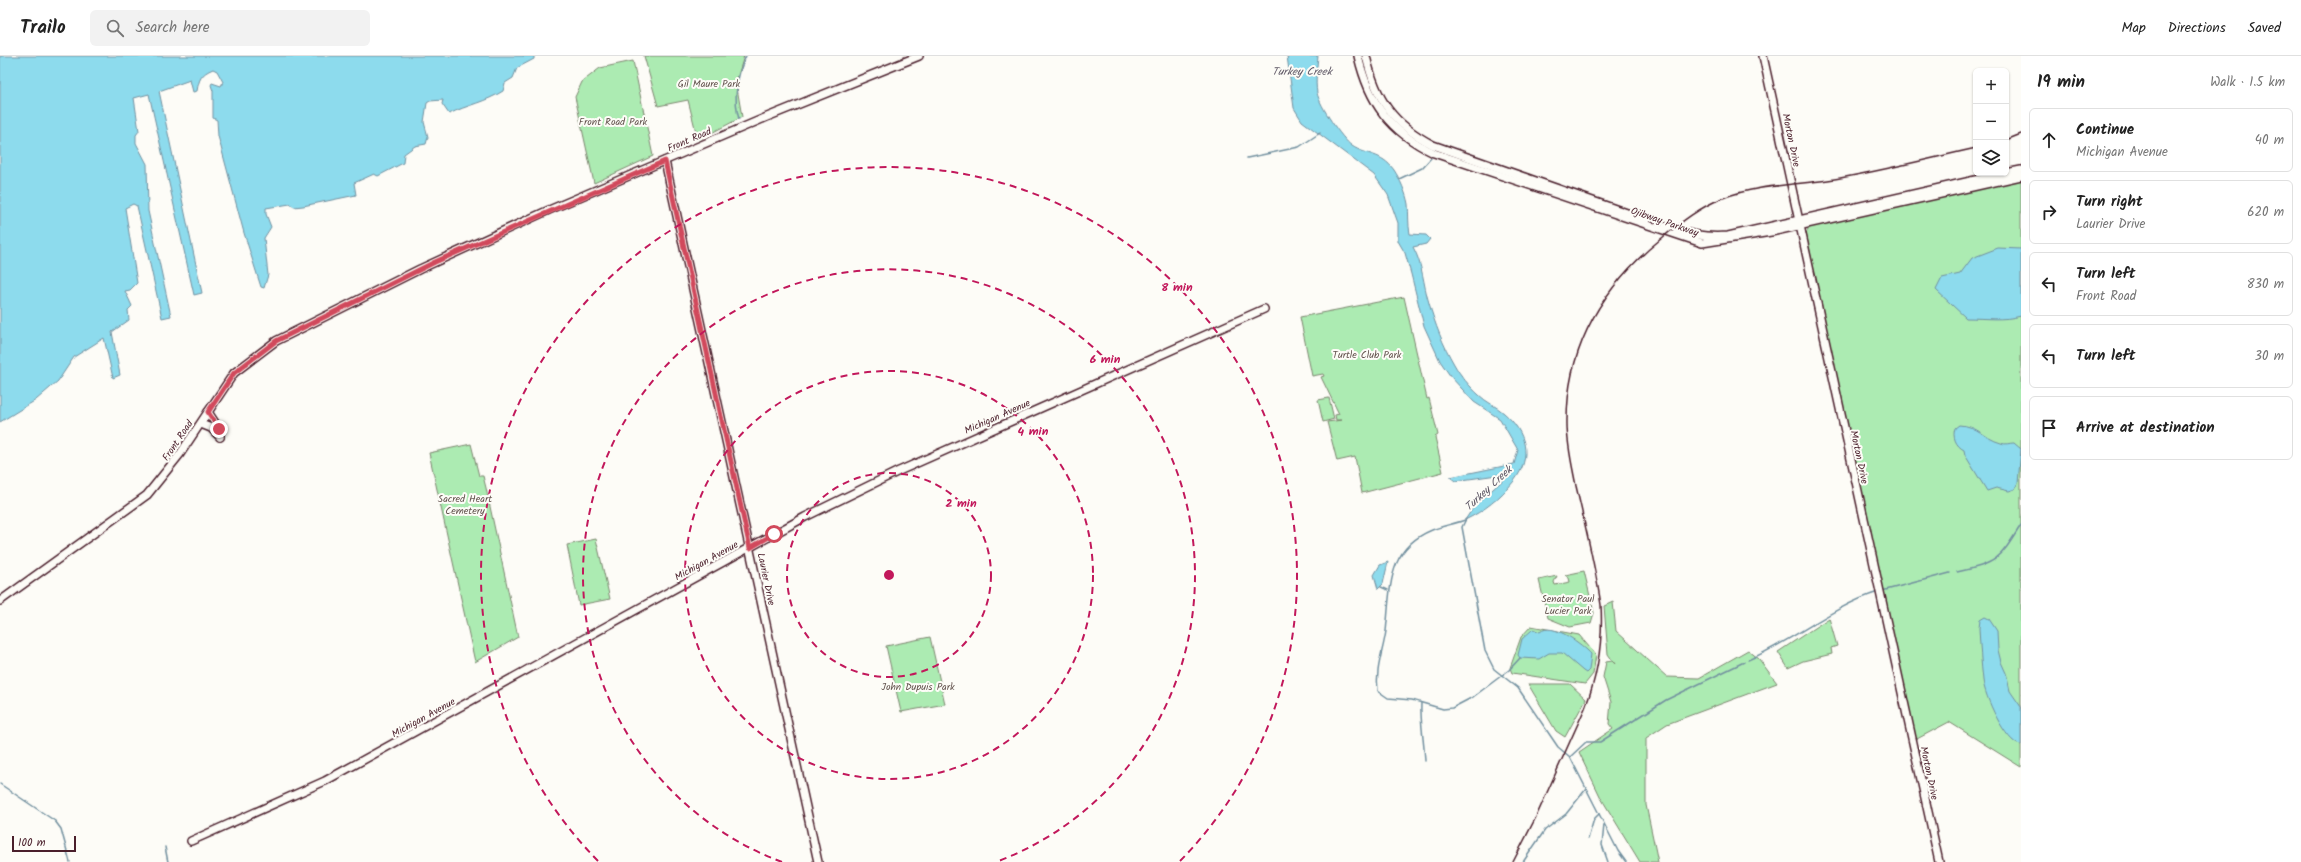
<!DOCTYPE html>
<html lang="en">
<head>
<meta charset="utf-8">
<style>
  :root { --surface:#fff; --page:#f2f2f2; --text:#222; --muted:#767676; --line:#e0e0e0 }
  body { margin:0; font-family:Kalam,sans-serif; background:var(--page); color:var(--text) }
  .controls { position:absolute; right:12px; top:12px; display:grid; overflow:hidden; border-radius:6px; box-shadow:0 1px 3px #0004 }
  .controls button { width:36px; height:36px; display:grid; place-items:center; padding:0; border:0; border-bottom:1px solid var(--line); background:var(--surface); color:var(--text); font:20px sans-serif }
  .scale { position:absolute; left:12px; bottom:10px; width:64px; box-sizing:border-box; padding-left:4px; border:2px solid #4a1f2b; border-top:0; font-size:11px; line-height:14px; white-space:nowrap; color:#4a1f2b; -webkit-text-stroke:3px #fdfcf7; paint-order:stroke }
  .stop { position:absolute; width:12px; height:12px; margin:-9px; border:3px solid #d1495b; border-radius:50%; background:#fff }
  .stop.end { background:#d1495b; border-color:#fff; box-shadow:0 1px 4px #0008 }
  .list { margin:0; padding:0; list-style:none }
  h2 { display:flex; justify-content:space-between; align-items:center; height:52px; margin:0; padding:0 16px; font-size:17px }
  h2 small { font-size:13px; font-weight:400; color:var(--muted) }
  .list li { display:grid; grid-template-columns:26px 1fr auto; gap:12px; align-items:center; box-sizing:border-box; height:64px; margin:0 8px 8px; padding:0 8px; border:1px solid var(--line); border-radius:6px }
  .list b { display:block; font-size:15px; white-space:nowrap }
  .list p { margin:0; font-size:13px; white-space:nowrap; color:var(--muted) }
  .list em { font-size:13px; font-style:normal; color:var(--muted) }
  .icon { flex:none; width:22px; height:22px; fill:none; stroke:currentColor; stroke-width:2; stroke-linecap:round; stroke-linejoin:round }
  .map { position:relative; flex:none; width:2021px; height:806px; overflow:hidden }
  header { display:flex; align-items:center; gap:24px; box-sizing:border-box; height:56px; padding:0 20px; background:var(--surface); border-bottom:1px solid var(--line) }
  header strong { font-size:19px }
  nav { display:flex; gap:22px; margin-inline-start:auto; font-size:14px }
  .search { width:280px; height:36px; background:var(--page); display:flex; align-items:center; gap:10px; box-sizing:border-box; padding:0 14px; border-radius:6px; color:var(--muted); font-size:15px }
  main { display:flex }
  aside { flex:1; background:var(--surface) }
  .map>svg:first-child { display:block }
  .green { fill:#acebb2; stroke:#7b856e }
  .water { fill:#8ddbed; stroke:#72909f }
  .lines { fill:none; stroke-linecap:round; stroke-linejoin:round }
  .stream { stroke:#72909f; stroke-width:1.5 }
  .secondary-casing { stroke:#4a1f2b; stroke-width:10 }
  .secondary { stroke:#fdfcf7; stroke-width:7 }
  .rail { stroke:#4a1f2b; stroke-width:1.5 }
  .route { stroke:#d1495b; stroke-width:5 }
  .ring { fill:none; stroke:#c2185b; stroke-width:2; stroke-dasharray:7 5 }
  .labels { text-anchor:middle; stroke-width:4; stroke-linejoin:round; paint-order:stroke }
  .park-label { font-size:10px; fill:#62524d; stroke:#fdfcf7 }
  .street-label { font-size:10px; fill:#4a1f2b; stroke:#fdfcf7 }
  .water-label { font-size:11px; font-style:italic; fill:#5e5765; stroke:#fdfcf7 }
  .centre { fill:#c2185b; stroke:#fdfcf7; stroke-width:2 }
  .ring-label { font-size:12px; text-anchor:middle; font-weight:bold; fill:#c2185b; stroke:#fdfcf7; stroke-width:4; stroke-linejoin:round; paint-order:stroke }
</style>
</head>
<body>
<header>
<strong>Trailo</strong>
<div class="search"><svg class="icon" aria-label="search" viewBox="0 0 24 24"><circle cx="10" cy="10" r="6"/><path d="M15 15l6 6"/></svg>Search here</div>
<nav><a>Map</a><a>Directions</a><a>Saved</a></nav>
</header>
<main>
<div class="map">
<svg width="2021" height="806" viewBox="0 0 2021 806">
  <rect width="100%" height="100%" fill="#fdfcf7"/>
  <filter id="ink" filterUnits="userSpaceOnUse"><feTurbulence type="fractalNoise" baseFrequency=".025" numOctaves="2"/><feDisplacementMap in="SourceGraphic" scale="8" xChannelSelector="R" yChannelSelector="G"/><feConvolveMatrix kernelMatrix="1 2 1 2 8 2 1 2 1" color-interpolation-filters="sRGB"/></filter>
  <g filter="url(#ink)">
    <g class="green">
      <path d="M644 0H744L736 26 742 61 698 84 688 44 658 50Z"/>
      <path d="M633 5 653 100 594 127 575 41 582 26 600 12Z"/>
      <path d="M2021 123V711L1949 666 1915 684 1806 177 1811 170Z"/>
      <path d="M1404 241 1427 343 1429 342 1438 379 1435 381 1443 416 1362 437 1355 401 1337 405 1327 366 1342 364H1336L1335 359 1339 358 1321 321 1324 320 1323 318 1312 320 1300 261Z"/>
      <path d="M1329 342 1334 363 1323 366 1318 344Z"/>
      <path d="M471 388 479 420H483L486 432 518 581 475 606 429 397Z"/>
      <path d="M596 483 610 543 579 549 567 489Z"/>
      <path d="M1584 515 1594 557 1591 567 1570 571 1548 562 1539 524 1557 520 1554 526 1555 529 1570 526 1569 522 1565 519Z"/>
      <path d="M1613 546 1616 575 1667 621 1699 622 1748 594 1759 603 1777 627 1667 668 1646 682V749L1658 806H1640L1601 742 1579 696 1613 673 1609 668 1611 646 1603 621 1606 606 1612 605 1615 608 1608 598 1604 550Z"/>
      <path d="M1829 562 1837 590 1831 592 1832 598 1803 605 1788 612 1778 596Z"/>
      <path d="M1531 570 1579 579 1596 599 1593 618 1585 628 1512 617 1510 612 1521 581Z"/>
      <path d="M930 581 945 648 901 656 886 590Z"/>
      <path d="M1528 628H1570L1586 643 1565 681 1556 675Z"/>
    </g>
    <g class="water">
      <path d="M0 0H534V3L517 12 513 22 505 27 503 35C486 46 467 49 449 58L442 48 443 44 430 45 427 47 424 66 428 81 426 88 415 90 404 98 403 107 378 120 374 118 354 127 356 139 303 150 294 151 290 148 266 152V158L271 171 264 182 268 219 264 232 261 231 244 177 218 80 217 64 213 62V35L211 29 212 27 221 30 223 26 217 15 213 13C201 18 199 23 197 35L193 36 190 24 159 35 202 237 194 239 149 38 134 42 139 75 136 79V87L147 108 148 155 171 260 162 262 137 150 133 148 125 152 137 227 130 234 125 235 132 250 128 254 129 264 112 276 120 319 113 322 104 282 74 301 58 325 36 344 0 366Z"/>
      <path d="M1287 0H1318C1317 12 1315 25 1317 37 1320 50 1341 82 1352 90 1367 100 1381 96 1394 114 1400 123 1406 137 1408 148 1409 158 1408 168 1410 178L1426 179 1430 183 1426 188 1413 191C1423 209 1423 228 1429 247 1435 268 1443 289 1454 308 1460 319 1470 331 1479 339 1486 346 1496 350 1504 357 1526 376 1533 401 1514 425 1500 442 1484 455 1465 464L1475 449 1511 417 1455 425 1450 421 1514 408 1518 394 1500 363 1474 346 1451 321 1440 305 1424 270 1411 218 1405 197 1398 185V167L1388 139 1374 119 1302 65 1294 52Z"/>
      <path d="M1998 192 2021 193V260C2003 265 1985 262 1966 262L1936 234 1942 222 1960 218 1972 202Z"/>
      <path d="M1959 369C1979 370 1983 382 2001 387 2006 389 2009 387 2014 387L2021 393 2018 427 2015 433 2009 435 1996 432 1987 435 1965 399 1964 394C1956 390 1952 381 1955 372Z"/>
      <path d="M1388 506 1383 528 1378 533 1374 519 1380 509Z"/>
      <path d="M1985 561 1989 563 1997 575 1998 594 2001 606 2006 617 2010 635 2021 651V689C2006 688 1984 639 1983 624 1981 607 1980 590 1979 572L1980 564Z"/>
      <path d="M1533 573 1540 576C1552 565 1583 589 1591 598L1589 614 1586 617 1583 615 1562 597H1549L1539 603 1520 602 1518 599 1522 583Z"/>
    </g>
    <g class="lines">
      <g class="stream">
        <path d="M739 63C733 44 737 18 746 0"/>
        <path d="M1247 102 1299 91 1320 77"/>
        <path d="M1399 123 1422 112 1431 102"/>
        <path d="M1466 463 1462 471 1485 595 1494 613 1518 632 1558 691 1570 701 1618 795 1626 806"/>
        <path d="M1465 464C1454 468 1442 470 1432 474 1386 493 1391 533 1386 575 1383 596 1375 613 1378 635L1388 642 1412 644 1443 653 1452 652 1473 641 1509 614 1520 602"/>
        <path d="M1957 516C1998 507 1999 504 2021 469"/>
        <path d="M1381 531 1388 534"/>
        <path d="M1882 535 1950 517"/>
        <path d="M1748 604C1793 585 1831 551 1878 536"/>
        <path d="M1421 646C1420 666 1424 685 1425 705"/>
        <path d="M1570 701 1586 686H1600L1666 644 1744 606"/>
        <path d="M0 728 55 765 61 773 70 806"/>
        <path d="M1604 769 1602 789 1608 806"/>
        <path d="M1588 783 1594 763 1599 758"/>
        <path d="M165 791 168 806"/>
        <path d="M1523 806 1545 774 1566 758 1586 733"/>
      </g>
      <defs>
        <g id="secondary">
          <path d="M1358 0C1369 47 1390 76 1434 97L1702 187 1771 176 2021 120"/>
          <path d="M1366 0C1376 44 1393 68 1433 89L1647 164"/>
          <path d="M1763 0 1939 806"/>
          <path d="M665 105 818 806"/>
          <path d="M2006 117 2021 114"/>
          <path d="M1665 170C1687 178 1705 182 1728 180L2006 117"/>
          <path d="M208 356 219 373 220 381"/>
          <path d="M201 368 211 372 220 381"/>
          <path d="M0 545 147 439 180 398 234 317 276 285 420 213 549 154 767 61 919 0"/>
          <path d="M191 785 325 725 805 461 899 415 1264 253"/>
        </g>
      </defs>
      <use href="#secondary" class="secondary-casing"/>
      <use href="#secondary" class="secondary"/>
      <g class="rail">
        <path d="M2006 84 2021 78"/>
        <path d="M1513 806 1536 761 1585 652C1598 619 1603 584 1601 549 1595 509 1585 469 1576 430 1572 409 1567 389 1567 368 1566 290 1603 230 1662 182 1681 166 1700 151 1723 142 1756 129 1794 129 1828 124 1878 116 1927 103 1976 92"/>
      </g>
    </g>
  </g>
  <g class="lines" filter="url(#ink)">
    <path class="route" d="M219 373 208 356 234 317 276 285 435 206 665 105 750 492 774 478"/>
  </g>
  <g class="ring">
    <circle cx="889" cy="519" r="102"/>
    <circle cx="889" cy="519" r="204"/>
    <path d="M782 806A306 306 0 1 1 996 806"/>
    <path d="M598 805A408 408 0 1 1 1180 805"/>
  </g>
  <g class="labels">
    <g class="park-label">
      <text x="709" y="31">Gil Maure Park</text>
      <text x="613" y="69">Front Road Park</text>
      <text x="1367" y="302">Turtle Club Park</text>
      <text x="465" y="446">Sacred Heart<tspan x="465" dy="12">Cemetery</tspan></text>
      <text x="1568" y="546">Senator Paul<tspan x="1568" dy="12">Lucier Park</tspan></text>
      <text x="918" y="634">John Dupuis Park</text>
    </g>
    <g class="street-label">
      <text transform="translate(689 83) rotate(-23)" y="4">Front Road</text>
      <text transform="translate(1792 84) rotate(78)" y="4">Morton Drive</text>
      <text transform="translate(1665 165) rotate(19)" y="4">Ojibway Parkway</text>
      <text transform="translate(997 360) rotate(-24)" y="4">Michigan Avenue</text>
      <text transform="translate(177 384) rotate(-56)" y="4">Front Road</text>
      <text transform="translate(1860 401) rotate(78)" y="4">Morton Drive</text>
      <text transform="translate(706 504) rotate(-29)" y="4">Michigan Avenue</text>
      <text transform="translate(767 523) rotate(78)" y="4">Laurier Drive</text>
      <text transform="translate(423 661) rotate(-29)" y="4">Michigan Avenue</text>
      <text transform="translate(1930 717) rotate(78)" y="4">Morton Drive</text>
    </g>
    <g class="water-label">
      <text x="1302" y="19">Turkey Creek</text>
      <text transform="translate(1488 432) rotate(-43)" y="4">Turkey Creek</text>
    </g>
  </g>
  <circle cx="889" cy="519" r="6" class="centre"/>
  <g class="ring-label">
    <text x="1177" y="235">8 min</text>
    <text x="1105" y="307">6 min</text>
    <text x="1033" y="379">4 min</text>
    <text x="961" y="451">2 min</text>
  </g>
</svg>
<div class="controls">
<button>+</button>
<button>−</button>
<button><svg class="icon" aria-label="layers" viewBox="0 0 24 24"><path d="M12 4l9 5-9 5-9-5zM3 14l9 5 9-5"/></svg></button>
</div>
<div class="scale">100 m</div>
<div class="stop" style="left:774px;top:478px"></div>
<div class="stop end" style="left:219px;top:373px"></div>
</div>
<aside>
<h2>19 min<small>Walk · 1.5 km</small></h2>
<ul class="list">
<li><svg class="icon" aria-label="ahead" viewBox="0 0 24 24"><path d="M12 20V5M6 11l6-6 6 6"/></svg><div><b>Continue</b><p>Michigan Avenue</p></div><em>40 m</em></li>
<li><svg class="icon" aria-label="right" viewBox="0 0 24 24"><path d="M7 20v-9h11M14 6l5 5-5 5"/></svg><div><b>Turn right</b><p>Laurier Drive</p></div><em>620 m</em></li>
<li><svg class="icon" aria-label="left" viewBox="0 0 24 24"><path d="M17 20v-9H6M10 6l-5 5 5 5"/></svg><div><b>Turn left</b><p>Front Road</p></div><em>830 m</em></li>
<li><svg class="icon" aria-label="left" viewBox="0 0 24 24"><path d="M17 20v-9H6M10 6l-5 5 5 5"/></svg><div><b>Turn left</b></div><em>30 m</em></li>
<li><svg class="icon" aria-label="arrive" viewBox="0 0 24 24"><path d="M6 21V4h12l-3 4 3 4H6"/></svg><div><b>Arrive at destination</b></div></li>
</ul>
</aside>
</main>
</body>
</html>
